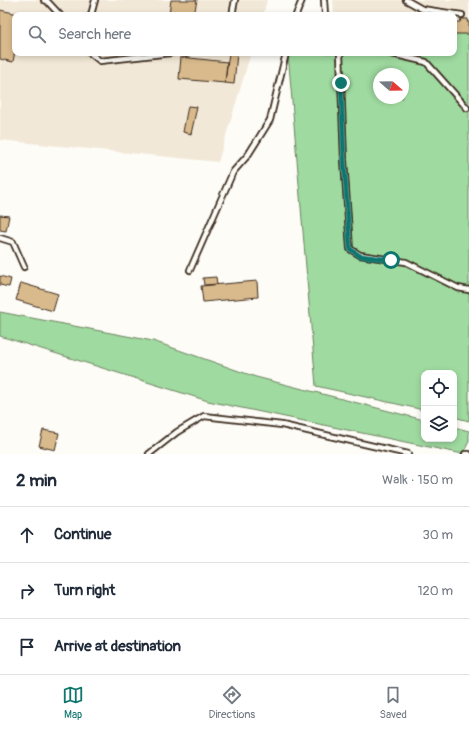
<!DOCTYPE html>
<html lang="en">
<head>
<meta charset="utf-8">
<style>
  :root { --surface:#fff; --page:#f6f6f7; --text:#1f2937; --muted:#747a83; --line:#e0e1e3; --accent:#0f766e }
  body { margin:0; font-family:Pangolin,sans-serif; background:var(--page); color:var(--text) }
  .controls { position:absolute; right:12px; bottom:12px; display:grid; overflow:hidden; border-radius:8px; box-shadow:0 2px 6px #0003 }
  .controls button { width:36px; height:36px; display:grid; place-items:center; padding:0; border:0; border-bottom:1px solid var(--line); background:var(--surface); color:var(--text); font:20px sans-serif }
  .compass { position:absolute; left:373px; top:68px; width:36px; height:36px; border-radius:50%; background:var(--surface); box-shadow:0 2px 6px #0003; rotate:110deg }
  .stop { position:absolute; width:12px; height:12px; margin:-9px; border:3px solid #0f766e; border-radius:50%; background:#fff }
  .stop.end { background:#0f766e; border-color:#fff; box-shadow:0 1px 4px #0008 }
  .list { margin:0; padding:0; list-style:none }
  h2 { display:flex; justify-content:space-between; align-items:center; height:52px; margin:0; padding:0 16px; font-size:17px }
  h2 small { font-size:13px; font-weight:400; color:var(--muted) }
  .list li { display:grid; grid-template-columns:26px 1fr auto; gap:12px; align-items:center; box-sizing:border-box; height:56px; padding:0 16px; border-top:1px solid var(--line) }
  .list b { display:block; font-size:15px; white-space:nowrap }
  .list em { font-size:13px; font-style:normal; color:var(--muted) }
  .icon { flex:none; width:22px; height:22px; fill:none; stroke:currentColor; stroke-width:2; stroke-linecap:round; stroke-linejoin:round }
  .map { position:relative; flex:none; width:469px; height:454px; overflow:hidden }
  .search { position:absolute; background:var(--surface); box-shadow:0 2px 6px #0003; left:12px; right:12px; top:12px; height:44px; display:flex; align-items:center; gap:10px; box-sizing:border-box; padding:0 14px; border-radius:8px; color:var(--muted); font-size:15px }
  .sheet { height:220px; background:var(--surface) }
  nav { display:flex; justify-content:space-around; align-items:center; box-sizing:border-box; height:56px; border-top:1px solid var(--line); background:var(--surface); font-size:11px; color:var(--muted) }
  nav a { display:grid; justify-items:center; gap:2px }
  nav .on { color:var(--accent) }
  .map>svg:first-child { display:block }
  .built { fill:#f2e8d7 }
  .green { fill:#9fdaa0; stroke:#6d825f; fill-rule:evenodd }
  .building { fill:#d9ba8c; stroke:#3b2a1e }
  .lines { fill:none; stroke-linecap:round; stroke-linejoin:round }
  .service-casing { stroke:#3b2a1e; stroke-width:8 }
  .service { stroke:#fdfcf7; stroke-width:4.5 }
  .route { stroke:#0f766e; stroke-width:5 }
</style>
</head>
<body>
<div class="map">
<svg width="469" height="454" viewBox="0 0 469 454">
  <rect width="100%" height="100%" fill="#fdfcf7"/>
  <filter id="ink" filterUnits="userSpaceOnUse"><feTurbulence type="fractalNoise" baseFrequency=".025" numOctaves="2"/><feDisplacementMap in="SourceGraphic" scale="8" xChannelSelector="R" yChannelSelector="G"/><feConvolveMatrix kernelMatrix="1 2 1 2 8 2 1 2 1" color-interpolation-filters="sRGB"/></filter>
  <g filter="url(#ink)">
    <g class="built">
      <path d="M0 0H267L263 15H15V53H251L218 162 0 140Z"/>
      <path d="M333 0H469V27H454V15H334Z"/>
    </g>
    <g class="green">
      <path d="M454 27H469V421L454 417V373H424V410L316 386 288 53H454ZM379 74H403V98H379Z"/>
      <path d="M0 312 153 341 256 377 424 420V439H454V427L469 431V441L463 454 208 401 0 336Z"/>
    </g>
    <g class="building">
      <path d="M171 0H197L194 15 169 14Z"/>
      <path d="M0 10 23 15H15V51L13 62 0 59Z"/>
      <path d="M461 19H468L467 22H469V34H454V22H460Z"/>
      <path d="M229 53H237L234 84 225 83Z"/>
      <path d="M181 57 227 62 225 83 179 79Z"/>
      <path d="M188 106 197 107 191 134 183 132Z"/>
      <path d="M0 215 9 216 6 231 0 230Z"/>
      <path d="M0 276 11 279 9 287 0 285Z"/>
      <path d="M216 277 217 284 204 285 203 278Z"/>
      <path d="M257 281 258 297 203 302 201 286Z"/>
      <path d="M21 283 58 294 53 311 16 300Z"/>
      <path d="M43 430 59 433 55 450 39 446Z"/>
    </g>
    <g class="lines">
      <defs>
        <g id="service">
          <path d="M44 0 47 1 60 15"/>
          <path d="M324 0 325 15"/>
          <path d="M406 0 422 9 462 15"/>
          <path d="M91 15 95 0"/>
          <path d="M232 15 235 0"/>
          <path d="M296 15 302 0"/>
          <path d="M90 53 100 61 171 53"/>
          <path d="M340 53 344 160 350 249 360 255 406 262 458 288 469 290"/>
          <path d="M388 53 426 62 467 108"/>
          <path d="M0 238 13 242 24 267"/>
          <path d="M190 270 233 172 248 155 270 120 286 53"/>
          <path d="M149 454 177 432 204 416 282 425 408 454"/>
          <path d="M465 454H469"/>
        </g>
      </defs>
      <use href="#service" class="service-casing"/>
      <use href="#service" class="service"/>
    </g>
  </g>
  <g class="lines" filter="url(#ink)">
    <path class="route" d="M341 83 344 160 350 249 360 256 391 260"/>
  </g>
</svg>
<div class="controls">
<button><svg class="icon" aria-label="locate" viewBox="0 0 24 24"><circle cx="12" cy="12" r="6"/><path d="M12 2v4M12 18v4M2 12h4M18 12h4"/></svg></button>
<button><svg class="icon" aria-label="layers" viewBox="0 0 24 24"><path d="M12 4l9 5-9 5-9-5zM3 14l9 5 9-5"/></svg></button>
</div>
<svg class="compass" viewBox="-18 -18 36 36"><path d="M0-13l5 13h-10z" fill="#e53935"/><path d="M0 13l5-13h-10z" fill="#747a83"/></svg>
<div class="stop" style="left:391px;top:260px"></div>
<div class="stop end" style="left:341px;top:83px"></div>
<div class="search"><svg class="icon" aria-label="search" viewBox="0 0 24 24"><circle cx="10" cy="10" r="6"/><path d="M15 15l6 6"/></svg>Search here</div>
</div>
<section class="sheet">
<h2>2 min<small>Walk · 150 m</small></h2>
<ul class="list">
<li><svg class="icon" aria-label="ahead" viewBox="0 0 24 24"><path d="M12 20V5M6 11l6-6 6 6"/></svg><div><b>Continue</b></div><em>30 m</em></li>
<li><svg class="icon" aria-label="right" viewBox="0 0 24 24"><path d="M7 20v-9h11M14 6l5 5-5 5"/></svg><div><b>Turn right</b></div><em>120 m</em></li>
<li><svg class="icon" aria-label="arrive" viewBox="0 0 24 24"><path d="M6 21V4h12l-3 4 3 4H6"/></svg><div><b>Arrive at destination</b></div></li>
</ul>
</section>
<nav>
<a class="on"><svg class="icon" aria-label="map" viewBox="0 0 24 24"><path d="M3 6l6-2 6 2 6-2v14l-6 2-6-2-6 2zM9 4v14M15 6v14"/></svg>Map</a>
<a><svg class="icon" aria-label="directions" viewBox="0 0 24 24"><path d="M12 3l9 9-9 9-9-9zM9 14v-3h6M13 9l2 2-2 2"/></svg>Directions</a>
<a><svg class="icon" aria-label="saved" viewBox="0 0 24 24"><path d="M7 4h10v16l-5-4-5 4z"/></svg>Saved</a>
</nav>
</body>
</html>
